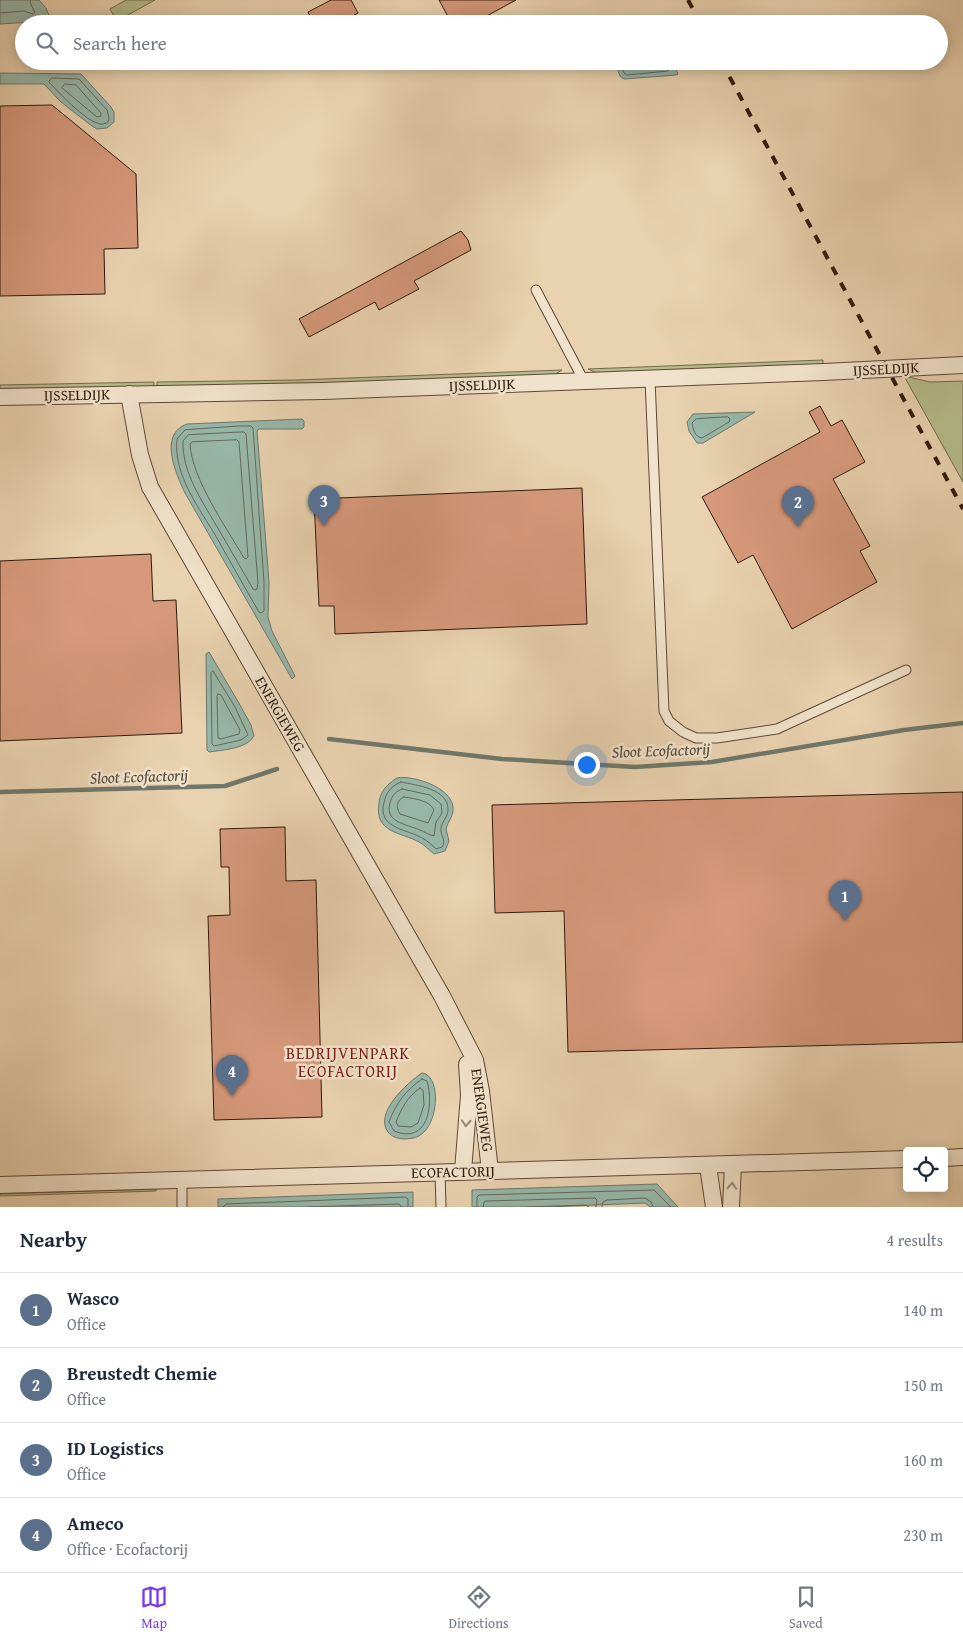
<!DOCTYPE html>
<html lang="en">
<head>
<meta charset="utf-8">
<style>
  :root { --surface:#fff; --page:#f6f6f7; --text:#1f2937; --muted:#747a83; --line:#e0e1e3; --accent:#7c3aed }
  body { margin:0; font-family:"Gentium Book Plus",serif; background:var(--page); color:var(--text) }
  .controls { position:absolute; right:15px; bottom:15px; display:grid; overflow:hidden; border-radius:5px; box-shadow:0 2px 12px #0003 }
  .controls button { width:45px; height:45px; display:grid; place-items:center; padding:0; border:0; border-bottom:1px solid var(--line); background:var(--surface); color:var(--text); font:25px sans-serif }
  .you { position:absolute; left:586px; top:764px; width:18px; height:18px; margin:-12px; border:4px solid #fff; border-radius:50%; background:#1a73e8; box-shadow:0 0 0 8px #1a73e833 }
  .badge { display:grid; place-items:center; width:32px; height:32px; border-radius:50%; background:var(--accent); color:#fff; font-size:16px; font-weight:700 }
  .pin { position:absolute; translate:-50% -41px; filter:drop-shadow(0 1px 2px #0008) }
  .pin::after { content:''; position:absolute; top:26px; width:18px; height:15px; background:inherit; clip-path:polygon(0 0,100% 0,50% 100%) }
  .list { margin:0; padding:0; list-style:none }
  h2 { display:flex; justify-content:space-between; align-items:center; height:65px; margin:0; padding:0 20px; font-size:21px }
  h2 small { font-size:16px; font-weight:400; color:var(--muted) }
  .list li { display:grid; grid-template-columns:32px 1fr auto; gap:15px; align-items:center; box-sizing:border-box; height:75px; padding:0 20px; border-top:1px solid var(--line) }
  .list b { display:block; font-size:19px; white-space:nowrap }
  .list p { margin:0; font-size:16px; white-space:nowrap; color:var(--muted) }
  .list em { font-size:16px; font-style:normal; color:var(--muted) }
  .icon { flex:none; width:28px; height:28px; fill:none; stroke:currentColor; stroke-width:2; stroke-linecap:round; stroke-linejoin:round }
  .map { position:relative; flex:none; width:963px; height:1207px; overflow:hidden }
  .search { position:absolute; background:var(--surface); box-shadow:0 2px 12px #0003; left:15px; right:15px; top:15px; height:55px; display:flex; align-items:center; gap:12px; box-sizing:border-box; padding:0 18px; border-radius:28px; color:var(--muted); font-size:19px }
  .sheet { height:365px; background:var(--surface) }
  nav { display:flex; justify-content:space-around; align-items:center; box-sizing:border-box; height:70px; border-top:1px solid var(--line); background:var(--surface); font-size:14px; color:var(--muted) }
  nav a { display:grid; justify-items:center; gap:2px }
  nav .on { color:var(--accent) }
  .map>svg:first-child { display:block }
  .green { fill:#b6bc8b; stroke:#746a4c }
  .water { fill:#97b8ab; stroke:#6e786b }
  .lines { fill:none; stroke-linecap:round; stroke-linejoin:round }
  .shore { stroke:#64685c; stroke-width:1 }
  .stream { stroke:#6e786b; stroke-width:4.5 }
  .building { fill:#d6997b; stroke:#31190c }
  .service-casing { stroke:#5f4735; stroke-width:11 }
  .minor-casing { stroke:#5f4735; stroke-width:18 }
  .service { stroke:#f1e2cb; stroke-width:9 }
  .minor { stroke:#f1e2cb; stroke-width:16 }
  .rail { stroke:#31190c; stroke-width:4; stroke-dasharray:9 9; stroke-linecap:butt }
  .oneway { stroke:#9b8875 }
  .labels { text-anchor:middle; stroke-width:5; stroke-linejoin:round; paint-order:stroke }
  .street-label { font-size:15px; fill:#31190c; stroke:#f1e2cb }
  .water-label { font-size:16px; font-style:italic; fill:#50493c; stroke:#f1e2cb }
  .neighbourhood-label { font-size:16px; letter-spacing:1px; fill:#7a1f14; stroke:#f1e2cb }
</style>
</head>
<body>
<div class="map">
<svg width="963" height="1207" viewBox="0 0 963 1207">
  <rect width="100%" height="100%" fill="#e9d2af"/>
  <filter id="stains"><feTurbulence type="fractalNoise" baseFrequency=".004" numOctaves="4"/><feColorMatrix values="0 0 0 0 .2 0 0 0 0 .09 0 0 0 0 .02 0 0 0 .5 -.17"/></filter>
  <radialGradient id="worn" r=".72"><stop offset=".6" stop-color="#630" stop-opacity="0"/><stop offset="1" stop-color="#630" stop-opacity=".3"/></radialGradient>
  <g class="green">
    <path d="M126 0H155L117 21 110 9Z"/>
    <path d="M823 360V365L597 373 588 369Z"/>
    <path d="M562 370 554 375 276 385 157 387V382L296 380Z"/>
    <path d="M904 376 930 382 963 381V482Z"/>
    <path d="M154 382V387L0 389V385Z"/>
    <path d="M156 1189V1191L0 1196V1194Z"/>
  </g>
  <g class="water">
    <path d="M0 0H39L46 8 50 18 48 21 0 24Z"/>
    <path d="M614 61H672L678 74 676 75 624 79 620 76Z"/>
    <path d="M0 73 81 74 111 107 114 112V122L107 128 97 129 92 126 61 102 44 84H0Z"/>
    <path d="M755 412 703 443H697L689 431 687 422 693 414Z"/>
    <path d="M302 419 304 421V427L302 429H259L257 431 269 582 268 617 272 631 295 676 292 679 185 493C176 474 158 434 187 424Z"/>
    <path d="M209 652 240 705 251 725 254 736C247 749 222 750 209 752L207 750 206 654Z"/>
    <path d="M397 778C413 775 451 787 453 807 454 816 448 821 446 829L449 841 445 851 434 854C429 850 425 845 419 842 401 832 374 833 379 803 380 792 387 784 397 778Z"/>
    <path d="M422 1073C443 1075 439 1134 413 1138 404 1140 393 1139 388 1132 374 1113 407 1083 422 1073Z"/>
    <path d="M657 1184 678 1207H650L645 1203 547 1207H472V1190Z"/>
    <path d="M413 1192V1207H218V1199Z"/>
  </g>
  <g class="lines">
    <g class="shore">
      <path d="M0 13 24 11 33 14 35 12 31 5 30 0"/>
      <path d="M619 61 624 73 627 75 668 71 670 69 668 61"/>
      <path d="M52 78 79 79 107 110 109 118 108 122C104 124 101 125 97 123 84 119 58 92 49 82Z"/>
      <path d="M65 84 76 85 101 113V116L97 117 62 88Z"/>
      <path d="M728 417 730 419 729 422 702 438C695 437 693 429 692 423L696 419Z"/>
      <path d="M239 426H251L253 428 264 582V611L261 613 259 612C245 588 231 563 217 538 200 509 173 475 177 439L185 430Z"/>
      <path d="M240 432H244L246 434 258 583 257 589 255 590 253 589C241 568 229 547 216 525 201 499 182 472 183 441L188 435Z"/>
      <path d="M237 440 239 442 248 557 246 559 244 558C226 527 192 479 190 444L192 442Z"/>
      <path d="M213 671 235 707 248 735 241 740 214 746 212 744 211 673Z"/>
      <path d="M218 694 221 695 240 730 239 734 221 739 218 738 217 697Z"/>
      <path d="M401 782C416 785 449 789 448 810 448 817 442 821 441 828 440 836 447 840 442 847L436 849C430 843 424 838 416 835 399 828 376 825 385 799 387 791 393 785 401 782Z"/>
      <path d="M402 789 430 795 441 804 442 813 436 822 434 836C429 835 425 832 420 830 406 824 382 822 391 800 393 794 397 791 402 789Z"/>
      <path d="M404 797C415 799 429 800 434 810L428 823 400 814C396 808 396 800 404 797Z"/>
      <path d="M422 1079 427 1081C434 1105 428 1145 394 1131L389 1122C396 1103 406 1090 422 1079Z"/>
      <path d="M420 1088 423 1090 424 1105 418 1123 411 1127 398 1126 396 1122C401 1109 408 1096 420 1088Z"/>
      <path d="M223 1207 226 1204 405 1197 408 1199V1207"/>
      <path d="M307 1207 399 1204 402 1207"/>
      <path d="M477 1207V1197L479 1195 654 1190 671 1207"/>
      <path d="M483 1207 484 1202 486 1201 595 1198 597 1200 596 1207"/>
      <path d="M526 1207 586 1205 589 1207"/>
      <path d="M602 1207 603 1202 607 1200 645 1198 651 1202 653 1207"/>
    </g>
    <g class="stream">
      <path d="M329 739 502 759 635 767 712 762 904 730 963 723"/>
      <path d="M0 792 225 786 277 769"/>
    </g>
  </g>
  <g class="building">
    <path d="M331 0H351L358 13 338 24H314L308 12Z"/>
    <path d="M439 0H516L472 24H452Z"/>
    <path d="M52 105 136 174 138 248 104 249 105 294 0 296V106Z"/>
    <path d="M461 231 468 240 471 250 414 281 419 289 379 310 375 302 309 337 299 319Z"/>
    <path d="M820 406 831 426 842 420 865 462 833 479 870 546 860 551 877 582 792 629 753 555 738 563 702 497 820 432 809 412Z"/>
    <path d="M582 488 587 624 335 634 334 606H319L314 499Z"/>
    <path d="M151 554 153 601 176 600 182 733 0 741V561Z"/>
    <path d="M963 792V1042L568 1052 564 911 495 913 492 805Z"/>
    <path d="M285 827 286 881 316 880 322 1117 214 1120 208 916 230 915 229 867H221L220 829Z"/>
  </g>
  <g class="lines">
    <defs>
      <g id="service">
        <path d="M536 290 584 381"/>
        <path d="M650 379 664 711 669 721 683 732 696 738H717L777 729 906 670"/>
        <path d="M440 1172 441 1207"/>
        <path d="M182 1180V1207"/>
      </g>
      <g id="minor">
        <path d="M129 394 140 455 150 487 442 996 475 1060 481 1091 490 1171"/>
        <path d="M0 397 323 391 824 372 963 365"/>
        <path d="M944 1158 963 1157"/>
        <path d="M708 1166 714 1207"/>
        <path d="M463 1171 469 1095 467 1064"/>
        <path d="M0 1185 907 1159"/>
        <path d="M731 1207 733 1165"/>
      </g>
    </defs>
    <use href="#service" class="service-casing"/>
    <use href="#minor" class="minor-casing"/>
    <use href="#service" class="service"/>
    <use href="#minor" class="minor"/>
    <g class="rail">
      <path d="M688 0 701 24"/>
      <path d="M721 61 963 509"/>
    </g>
  </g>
  <defs><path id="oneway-chevron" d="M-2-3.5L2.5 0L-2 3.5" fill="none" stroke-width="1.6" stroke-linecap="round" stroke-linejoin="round" transform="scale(1.25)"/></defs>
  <g class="oneway">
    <use href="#oneway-chevron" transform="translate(466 1123) rotate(93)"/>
    <use href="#oneway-chevron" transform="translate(732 1186) rotate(-87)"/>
  </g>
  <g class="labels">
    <g class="street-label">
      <text transform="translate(886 369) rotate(-3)" y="5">IJSSELDIJK</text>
      <text transform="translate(482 385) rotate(-2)" y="5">IJSSELDIJK</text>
      <text transform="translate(77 395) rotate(-1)" y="5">IJSSELDIJK</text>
      <text transform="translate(280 714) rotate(60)" y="5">ENERGIEWEG</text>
      <text transform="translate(482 1110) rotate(82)" y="5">ENERGIEWEG</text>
      <text transform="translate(453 1172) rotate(-1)" y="5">ECOFACTORIJ</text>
    </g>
    <g class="water-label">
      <text transform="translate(661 750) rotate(-2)" y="6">Sloot Ecofactorij</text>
      <text transform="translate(139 776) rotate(-2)" y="6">Sloot Ecofactorij</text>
    </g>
    <g class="neighbourhood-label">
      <text x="348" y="1059">BEDRIJVENPARK<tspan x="348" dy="18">ECOFACTORIJ</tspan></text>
    </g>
  </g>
  <rect width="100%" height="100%" filter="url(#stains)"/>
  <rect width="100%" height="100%" fill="url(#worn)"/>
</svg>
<div class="controls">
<button><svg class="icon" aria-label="locate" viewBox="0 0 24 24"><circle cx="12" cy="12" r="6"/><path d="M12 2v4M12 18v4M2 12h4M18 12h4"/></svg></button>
</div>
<div class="you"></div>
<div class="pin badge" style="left:845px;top:921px;background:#5c6f8a">1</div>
<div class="pin badge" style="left:798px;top:527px;background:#5c6f8a">2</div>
<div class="pin badge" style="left:324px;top:526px;background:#5c6f8a">3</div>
<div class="pin badge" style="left:232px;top:1096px;background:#5c6f8a">4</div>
<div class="search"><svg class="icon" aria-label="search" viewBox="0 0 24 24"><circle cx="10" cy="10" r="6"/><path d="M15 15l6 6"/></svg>Search here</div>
</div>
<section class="sheet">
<h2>Nearby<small>4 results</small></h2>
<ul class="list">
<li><span class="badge" style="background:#5c6f8a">1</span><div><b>Wasco</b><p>Office</p></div><em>140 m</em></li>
<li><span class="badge" style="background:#5c6f8a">2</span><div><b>Breustedt Chemie</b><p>Office</p></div><em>150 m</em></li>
<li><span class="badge" style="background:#5c6f8a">3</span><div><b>ID Logistics</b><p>Office</p></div><em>160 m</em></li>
<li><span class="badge" style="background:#5c6f8a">4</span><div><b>Ameco</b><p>Office · Ecofactorij</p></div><em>230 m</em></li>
</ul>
</section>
<nav>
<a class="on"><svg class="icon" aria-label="map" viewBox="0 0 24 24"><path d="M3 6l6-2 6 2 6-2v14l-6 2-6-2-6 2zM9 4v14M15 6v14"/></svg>Map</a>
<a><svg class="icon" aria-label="directions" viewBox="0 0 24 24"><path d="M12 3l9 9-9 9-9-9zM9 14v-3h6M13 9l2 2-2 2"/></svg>Directions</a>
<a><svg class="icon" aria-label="saved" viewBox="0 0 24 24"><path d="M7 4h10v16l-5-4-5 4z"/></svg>Saved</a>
</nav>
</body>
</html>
